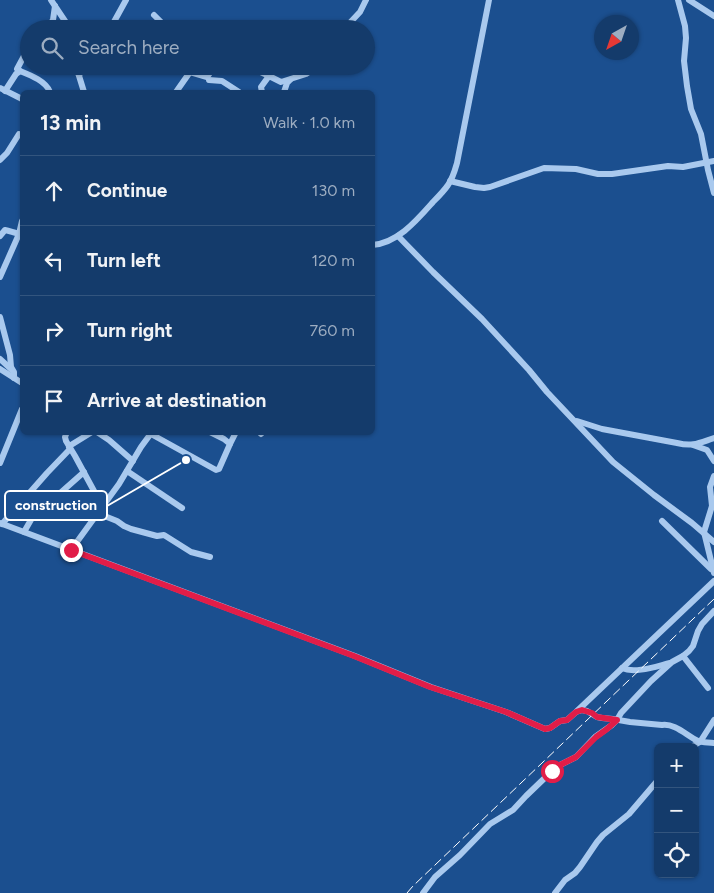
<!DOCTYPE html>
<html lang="en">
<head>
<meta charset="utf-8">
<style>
  :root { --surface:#143b6b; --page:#214673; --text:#f1f3f6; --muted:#9dadc1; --line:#33557e }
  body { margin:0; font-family:Figtree,sans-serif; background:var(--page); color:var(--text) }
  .controls { position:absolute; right:15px; bottom:15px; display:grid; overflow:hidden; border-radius:8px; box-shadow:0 1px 4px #0004 }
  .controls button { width:45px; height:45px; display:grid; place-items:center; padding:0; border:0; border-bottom:1px solid var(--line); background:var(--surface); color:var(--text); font:25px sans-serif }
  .compass { position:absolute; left:594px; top:15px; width:45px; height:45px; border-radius:50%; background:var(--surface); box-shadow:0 1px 4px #0004; rotate:220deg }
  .stop { position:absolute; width:15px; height:15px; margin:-11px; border:4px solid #e11d48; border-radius:50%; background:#fff }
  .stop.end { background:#e11d48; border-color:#fff; box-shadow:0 1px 5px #0008 }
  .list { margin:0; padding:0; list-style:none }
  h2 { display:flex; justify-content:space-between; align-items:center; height:65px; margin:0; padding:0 20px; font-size:21px }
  h2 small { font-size:16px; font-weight:400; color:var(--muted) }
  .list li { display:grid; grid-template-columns:32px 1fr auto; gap:15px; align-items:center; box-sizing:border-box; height:70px; padding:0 20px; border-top:1px solid var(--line) }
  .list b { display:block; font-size:19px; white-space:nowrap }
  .list em { font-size:16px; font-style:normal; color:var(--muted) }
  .icon { flex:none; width:28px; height:28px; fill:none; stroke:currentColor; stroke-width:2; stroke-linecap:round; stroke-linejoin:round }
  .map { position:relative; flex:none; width:714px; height:893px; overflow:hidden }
  .search { position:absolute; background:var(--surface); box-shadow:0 1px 4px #0004; left:20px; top:20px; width:355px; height:55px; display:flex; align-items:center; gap:12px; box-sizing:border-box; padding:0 18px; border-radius:28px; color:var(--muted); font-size:19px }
  .panel { position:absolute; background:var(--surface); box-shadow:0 1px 4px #0004; left:20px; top:90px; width:355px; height:345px; border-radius:8px }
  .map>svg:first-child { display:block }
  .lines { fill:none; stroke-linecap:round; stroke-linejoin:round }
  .minor { stroke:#a9c9ee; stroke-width:6 }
  .rail { stroke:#fff; stroke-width:1; stroke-dasharray:9 4; stroke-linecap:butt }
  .route { stroke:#e11d48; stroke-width:6 }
  .leader { fill:none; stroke:#fff; stroke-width:2 }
  .callout-dot { fill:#fff; stroke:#1b4f8f; stroke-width:2 }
  .callout { fill:#1b4f8f; stroke:#fff; stroke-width:2 }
  .callout-label { font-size:14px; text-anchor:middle; font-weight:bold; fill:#fff }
</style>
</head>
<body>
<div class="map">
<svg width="714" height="893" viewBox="0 0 714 893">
  <rect width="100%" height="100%" fill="#1b4f8f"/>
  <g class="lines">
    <g class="minor">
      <path d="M51 0 65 21 66 29"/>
      <path d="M678 0 685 26 686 38 684 61 687 86 691 109 701 134 708 170 714 193"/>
      <path d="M689 0 714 16"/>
      <path d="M154 15 165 26 171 29"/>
      <path d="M46 29 53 20 55 6"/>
      <path d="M110 29 126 0"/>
      <path d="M344 29 360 12 366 0"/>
      <path d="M76 66 84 92"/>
      <path d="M248 66 269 76"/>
      <path d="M20 71C30 75 46 81 50 92"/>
      <path d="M79 75 85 66"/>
      <path d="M209 80 222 81 239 92"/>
      <path d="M0 88 22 99"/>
      <path d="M5 91 16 74 20 71 17 69 24 56 29 51"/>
      <path d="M176 92 190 72 207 77 215 66"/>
      <path d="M262 92 261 87 269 76 281 82 306 74 318 66"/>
      <path d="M284 92 287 83 290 80"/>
      <path d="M0 160 7 153 19 134 22 135"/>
      <path d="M450 181 475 187 484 188 490 187 544 168 576 169 598 174H612L668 166 683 167 714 161"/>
      <path d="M0 236 5 230C11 231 16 234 22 234"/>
      <path d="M398 236 433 272 482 319 529 370 547 392 613 462 654 495 692 523 714 542"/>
      <path d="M372 245C398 243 417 220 433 202 438 197 444 191 448 185 453 178 455 170 457 163L489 0"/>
      <path d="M0 277 19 234 22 221"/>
      <path d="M0 317 10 355 11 367 14 372V378"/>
      <path d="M0 359 12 370"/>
      <path d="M0 369 22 383"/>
      <path d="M577 421 602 429 677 443C693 447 699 443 714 438"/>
      <path d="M67 432 65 437 66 441 75 456 94 491 96 500 101 509"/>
      <path d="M97 432 109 440 133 461"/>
      <path d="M259 432 261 434"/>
      <path d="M151 434 216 470 219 469 230 444 224 439 210 432"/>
      <path d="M230 444 236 432"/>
      <path d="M693 445 707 450 714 461"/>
      <path d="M69 447 71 445 92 432"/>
      <path d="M0 463 22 409"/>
      <path d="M127 471 182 508"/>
      <path d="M714 476 710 487 712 506 704 532 714 573"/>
      <path d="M97 513 117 521 124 526 131 529 157 536 164 535 191 552 210 557"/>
      <path d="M662 521 711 569"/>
      <path d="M0 523 355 656 431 687 506 712 545 729 550 728 560 721 567 720 576 712 582 710 587 711 597 717 602 718 613 719 630 722 662 725C675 723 687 736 698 741 703 743 709 742 714 743"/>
      <path d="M2 524 47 473 70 449"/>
      <path d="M24 532 32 518 84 472"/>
      <path d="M71 550 119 484 141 447 152 432"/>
      <path d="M683 656 708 688"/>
      <path d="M622 668C635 674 657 666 670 663"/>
      <path d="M577 711 714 581"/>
      <path d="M691 747 700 742 714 720"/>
      <path d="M423 893 435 877 460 855 490 824 513 810 526 796 552 771 560 765 576 757 595 737 612 725 617 720 621 713 651 681 672 662 683 656 689 651 693 646 698 631 702 624 714 611"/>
      <path d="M555 893 565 880 575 873 580 867 597 842 603 835 629 814 658 780"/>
    </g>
    <path class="rail" d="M407 893 413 886 714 599"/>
  </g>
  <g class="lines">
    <path class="route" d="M71 550 354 656 430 687 506 712 545 729 550 728 560 721 567 720 576 712 582 710 592 713 597 717 617 720 607 729 596 737 576 757 560 765 552 771"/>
  </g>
  <path class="leader" d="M186 460L107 506"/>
  <circle class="callout-dot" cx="186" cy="460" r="5"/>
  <rect class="callout" x="5" y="491" width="102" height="29" rx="5"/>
  <g class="callout-label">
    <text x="56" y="510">construction</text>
  </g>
</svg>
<div class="controls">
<button>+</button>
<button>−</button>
<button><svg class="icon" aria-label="locate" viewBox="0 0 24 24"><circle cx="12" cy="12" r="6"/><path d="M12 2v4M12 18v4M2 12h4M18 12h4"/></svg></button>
</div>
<svg class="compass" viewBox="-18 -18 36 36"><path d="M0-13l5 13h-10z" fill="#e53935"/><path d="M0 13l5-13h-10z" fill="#9dadc1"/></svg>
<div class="stop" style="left:552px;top:771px"></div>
<div class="stop end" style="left:71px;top:550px"></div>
<div class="search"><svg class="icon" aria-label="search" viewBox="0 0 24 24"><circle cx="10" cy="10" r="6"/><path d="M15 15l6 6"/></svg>Search here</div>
<section class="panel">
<h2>13 min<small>Walk · 1.0 km</small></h2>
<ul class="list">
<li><svg class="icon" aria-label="ahead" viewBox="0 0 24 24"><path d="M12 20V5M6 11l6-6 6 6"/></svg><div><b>Continue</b></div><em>130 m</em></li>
<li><svg class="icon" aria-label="left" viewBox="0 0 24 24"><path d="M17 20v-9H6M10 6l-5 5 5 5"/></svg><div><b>Turn left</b></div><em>120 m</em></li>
<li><svg class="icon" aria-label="right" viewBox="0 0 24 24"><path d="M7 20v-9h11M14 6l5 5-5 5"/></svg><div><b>Turn right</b></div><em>760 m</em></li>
<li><svg class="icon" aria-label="arrive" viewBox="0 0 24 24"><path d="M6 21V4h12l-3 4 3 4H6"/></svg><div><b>Arrive at destination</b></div></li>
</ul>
</section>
</div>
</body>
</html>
